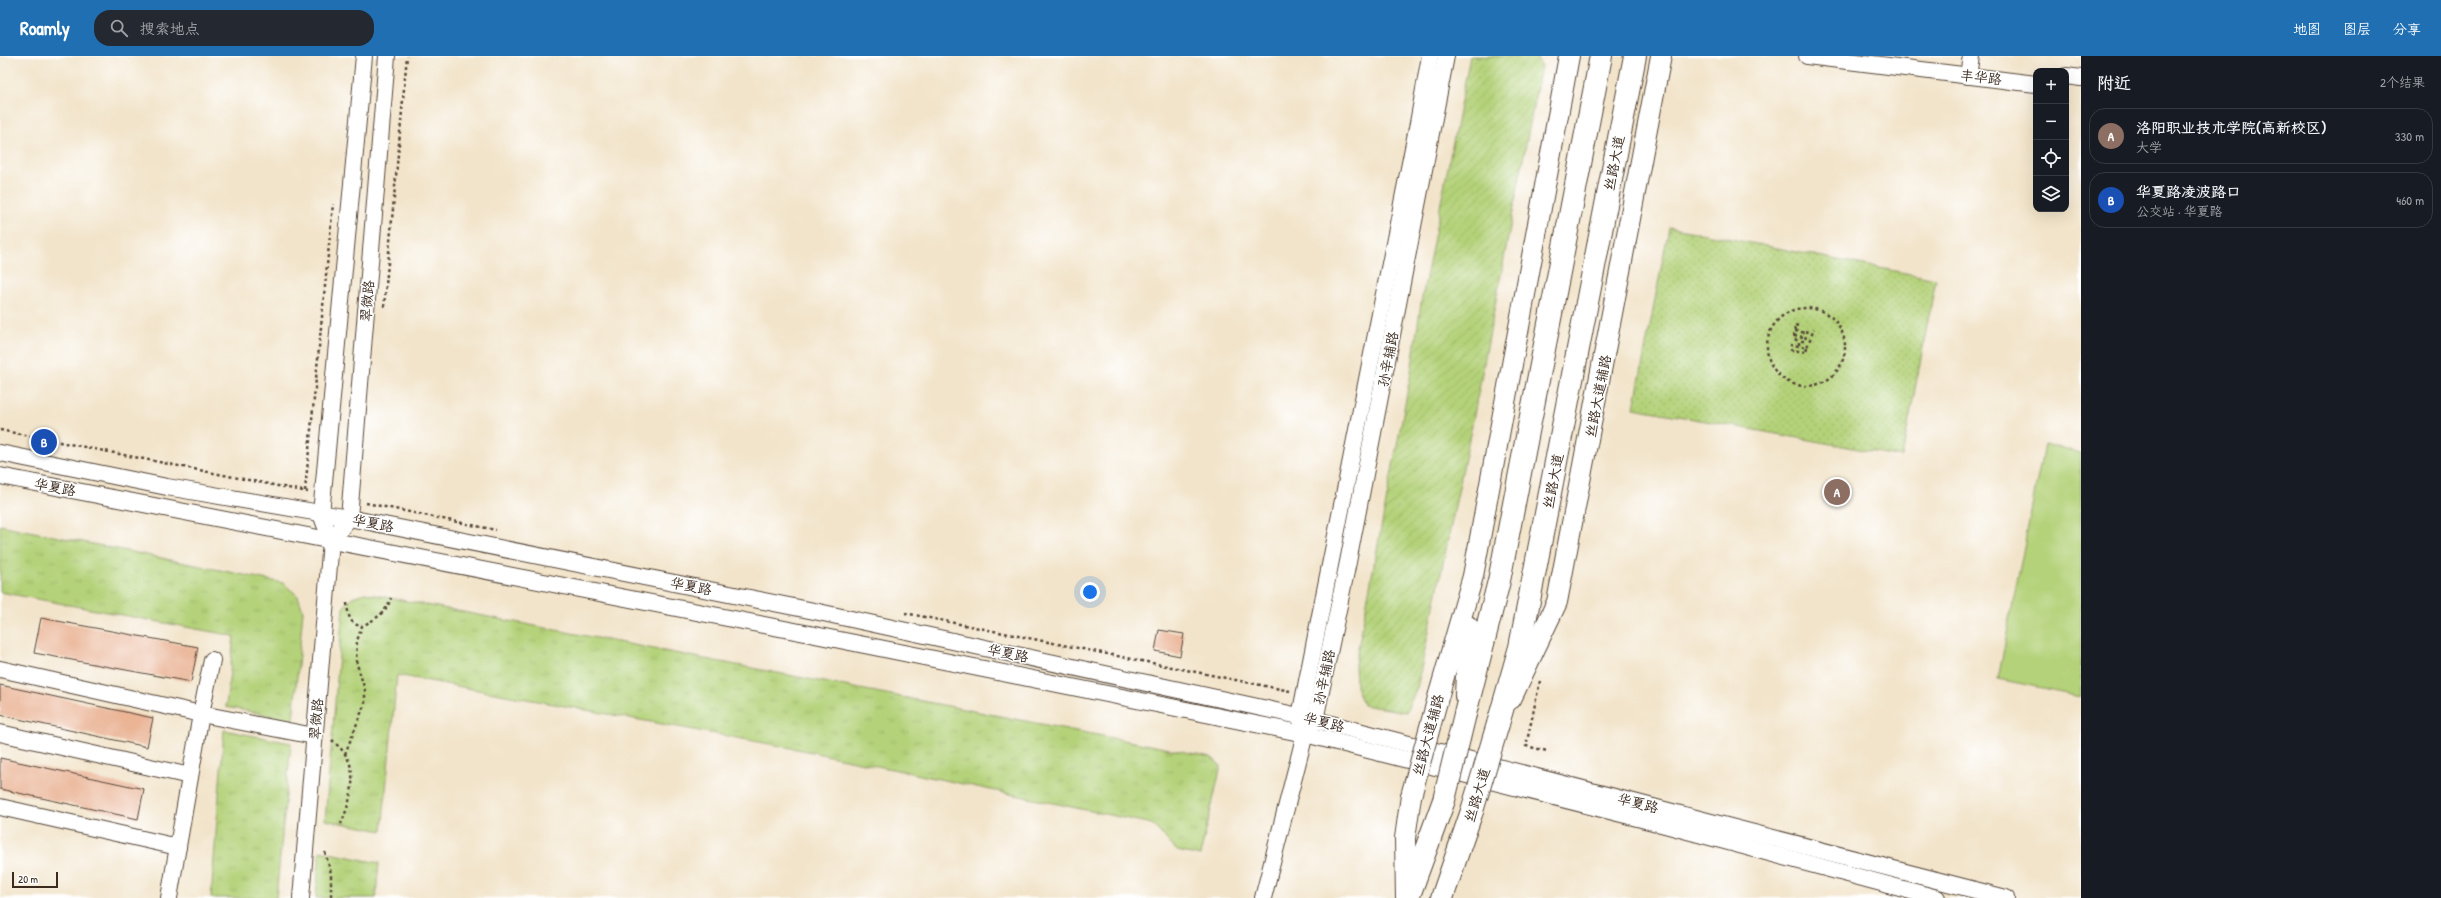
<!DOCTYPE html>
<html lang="zh">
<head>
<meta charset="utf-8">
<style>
  :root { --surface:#171b24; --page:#242831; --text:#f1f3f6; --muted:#9ea1a6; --line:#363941; --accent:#1f6fb2 }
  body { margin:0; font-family:"Patrick Hand","LXGW WenKai TC",sans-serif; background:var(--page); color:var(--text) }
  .controls { position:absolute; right:12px; top:12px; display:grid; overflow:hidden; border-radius:8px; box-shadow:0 4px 16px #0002 }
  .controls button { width:36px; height:36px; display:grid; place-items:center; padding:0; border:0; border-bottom:1px solid var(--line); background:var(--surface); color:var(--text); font:20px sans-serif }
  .scale { position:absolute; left:12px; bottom:10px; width:46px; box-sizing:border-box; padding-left:4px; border:2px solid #3b2a1e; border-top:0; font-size:11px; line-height:14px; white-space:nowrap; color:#3b2a1e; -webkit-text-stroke:3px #fff; paint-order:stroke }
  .you { position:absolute; left:1090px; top:536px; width:14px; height:14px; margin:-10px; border:3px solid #fff; border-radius:50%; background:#1a73e8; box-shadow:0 0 0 6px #1a73e833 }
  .badge { display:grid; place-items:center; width:26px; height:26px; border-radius:50%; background:var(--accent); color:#fff; font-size:13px; font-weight:700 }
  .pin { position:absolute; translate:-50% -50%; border:2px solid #fff; box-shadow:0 1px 4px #0006 }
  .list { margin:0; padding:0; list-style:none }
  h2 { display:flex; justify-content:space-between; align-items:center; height:52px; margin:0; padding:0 16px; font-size:17px }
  h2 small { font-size:13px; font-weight:400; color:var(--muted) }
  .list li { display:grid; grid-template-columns:26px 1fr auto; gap:12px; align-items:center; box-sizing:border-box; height:56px; margin:0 8px 8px; padding:0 8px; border:1px solid var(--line); border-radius:16px }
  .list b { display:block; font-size:15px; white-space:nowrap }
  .list p { margin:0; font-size:13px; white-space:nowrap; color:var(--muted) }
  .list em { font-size:13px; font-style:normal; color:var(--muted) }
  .icon { flex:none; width:22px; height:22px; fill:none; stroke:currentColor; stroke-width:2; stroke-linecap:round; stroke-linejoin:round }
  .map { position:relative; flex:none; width:2081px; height:842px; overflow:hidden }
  header { display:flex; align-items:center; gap:24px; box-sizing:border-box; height:56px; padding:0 20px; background:var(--accent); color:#fff }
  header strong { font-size:19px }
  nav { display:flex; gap:22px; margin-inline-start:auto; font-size:14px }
  .search { width:280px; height:36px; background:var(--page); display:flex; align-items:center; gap:10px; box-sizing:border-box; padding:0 14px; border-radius:16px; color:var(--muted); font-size:15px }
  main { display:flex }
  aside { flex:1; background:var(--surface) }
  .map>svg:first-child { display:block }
  .grass { fill:url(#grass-dots); stroke:#787e4c }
  .park { fill:url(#park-tufts); stroke:#787e4c }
  .garden { fill:url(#garden-furrows); stroke:#787e4c }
  .pitch { fill:#b4d279; stroke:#787e4c }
  .building { fill:#eab495 }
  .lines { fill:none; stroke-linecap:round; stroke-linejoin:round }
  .minor-casing { stroke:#564638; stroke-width:18 }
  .major-casing { stroke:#564638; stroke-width:22 }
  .highway-casing { stroke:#564638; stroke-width:24 }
  .path { stroke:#564638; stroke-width:2.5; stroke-dasharray:3 3; stroke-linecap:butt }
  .minor { stroke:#fff; stroke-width:16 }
  .major { stroke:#fff; stroke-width:20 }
  .highway { stroke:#fff; stroke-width:22 }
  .major-bridge-casing { stroke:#564638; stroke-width:22; stroke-linecap:butt }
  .highway-bridge-casing { stroke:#564638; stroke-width:24; stroke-linecap:butt }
  .major-bridge { stroke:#fff; stroke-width:20 }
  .highway-bridge { stroke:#fff; stroke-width:22 }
  .labels { text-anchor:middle; stroke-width:3; stroke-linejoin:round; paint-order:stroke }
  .street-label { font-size:14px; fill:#3b2a1e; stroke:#fff }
</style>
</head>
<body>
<header>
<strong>Roamly</strong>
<div class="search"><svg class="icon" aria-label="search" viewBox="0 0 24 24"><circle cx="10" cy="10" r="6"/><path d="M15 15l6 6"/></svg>搜索地点</div>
<nav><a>地图</a><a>图层</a><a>分享</a></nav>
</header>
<main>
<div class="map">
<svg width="2081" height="842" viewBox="0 0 2081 842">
  <defs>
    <pattern id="grass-dots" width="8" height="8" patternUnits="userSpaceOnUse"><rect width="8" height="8" fill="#b4d279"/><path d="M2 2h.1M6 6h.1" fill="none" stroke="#9cb468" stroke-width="1.8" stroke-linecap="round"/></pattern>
    <pattern id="park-tufts" width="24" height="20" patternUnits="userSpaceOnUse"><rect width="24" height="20" fill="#b4d279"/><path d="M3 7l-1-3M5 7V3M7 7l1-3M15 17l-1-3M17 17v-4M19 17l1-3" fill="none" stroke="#9cb468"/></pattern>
    <pattern id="garden-furrows" width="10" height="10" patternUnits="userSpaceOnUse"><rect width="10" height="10" fill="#b4d279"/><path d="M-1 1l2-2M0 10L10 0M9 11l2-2" fill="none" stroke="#9cb468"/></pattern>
  </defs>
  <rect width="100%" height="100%" fill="#fff"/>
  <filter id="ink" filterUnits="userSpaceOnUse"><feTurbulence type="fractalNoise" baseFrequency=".025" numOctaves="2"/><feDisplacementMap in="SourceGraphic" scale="8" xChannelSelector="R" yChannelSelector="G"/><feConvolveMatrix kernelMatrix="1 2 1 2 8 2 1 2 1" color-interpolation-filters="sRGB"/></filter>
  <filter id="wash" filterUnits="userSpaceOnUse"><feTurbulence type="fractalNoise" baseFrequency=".012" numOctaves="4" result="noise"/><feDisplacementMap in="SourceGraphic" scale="16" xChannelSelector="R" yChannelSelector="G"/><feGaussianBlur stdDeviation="0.9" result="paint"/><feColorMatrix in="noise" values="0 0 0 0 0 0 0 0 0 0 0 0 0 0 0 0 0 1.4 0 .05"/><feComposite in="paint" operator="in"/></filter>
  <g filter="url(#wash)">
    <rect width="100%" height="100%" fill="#f2e4ca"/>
    <path class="grass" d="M1669 171 1936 223 1902 401 1634 352Z"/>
    <g class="park">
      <path d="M0 469 283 527 298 540 303 555 293 664 226 651 234 580 0 536Z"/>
      <path d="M365 537 1211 701 1221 710 1200 800 1177 795 1152 768 802 694 397 619 382 775 325 764 343 552 352 541Z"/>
      <path d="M224 674 291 687 276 842H211Z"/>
      <path d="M320 795 379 807 376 842H316Z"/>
    </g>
    <path class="garden" d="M1470 0H1536L1541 10 1473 364 1417 632 1406 656 1363 649 1356 630 1355 608 1411 316 1421 247Z"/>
    <path class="pitch" d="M2044 389 2081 397V640L1998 623Z"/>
    <g id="blocks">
      <g class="building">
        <path d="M41 562 198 591 191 626 34 597Z"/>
        <path d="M1159 574 1184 578 1180 600 1155 595Z"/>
        <path d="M0 629 153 662 147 691 0 659Z"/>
        <path d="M0 702 144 733 138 763 0 733Z"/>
      </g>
    </g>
  </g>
  <g filter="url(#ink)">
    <use href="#blocks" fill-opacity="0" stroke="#564638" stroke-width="1"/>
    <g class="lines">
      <defs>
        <g id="minor">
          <path d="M1807 0 2036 28"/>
          <path d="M1968 20 1971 0"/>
          <path d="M2066 20 2081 22"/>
          <path d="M0 397 167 431 349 462 814 555 1308 662 2006 842"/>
          <path d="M0 420 810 578 1305 678 1665 769 1937 842"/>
          <path d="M331 485 349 462 387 0"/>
          <path d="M212 604 201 658 314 680"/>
          <path d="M0 613 201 658 169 842"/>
          <path d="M1303 669 1300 660 1418 67 1430 0"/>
          <path d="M0 677 190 720"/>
          <path d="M0 751 178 791"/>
          <path d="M301 842 331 485 321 458 364 0"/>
          <path d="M1263 842 1305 678 1315 664 1348 506 1446 0"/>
        </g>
        <g id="major">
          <path d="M1439 638 1473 520 1569 0"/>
          <path d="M1465 640 1468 570"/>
          <path d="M1511 643 1557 546 1661 0"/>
          <path d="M1406 842 1405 782 1411 740"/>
        </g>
        <g id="highway">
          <path d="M1465 658 1499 525 1601 0"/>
          <path d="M1498 668 1520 591 1635 0"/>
          <path d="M1408 842 1444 744"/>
          <path d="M1442 842 1472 755"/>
        </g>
      </defs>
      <use href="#minor" class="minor-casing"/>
      <use href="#major" class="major-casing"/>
      <use href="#highway" class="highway-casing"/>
      <g class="path">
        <path d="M384 251 407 0"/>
        <circle cx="1806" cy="291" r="39"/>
        <path d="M1798 270 1795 269 1794 283 1799 285"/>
        <path d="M1795 275 1806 277"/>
        <path d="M1794 280 1805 281"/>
        <path d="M1799 289V285H1805L1807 271"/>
        <path d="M1807 291 1806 296 1791 294V289L1807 291 1814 273"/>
        <path d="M0 374 308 436"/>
        <path d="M305 435 333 148"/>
        <path d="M366 447 496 474"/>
        <path d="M347 547C348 558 349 569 362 570"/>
        <path d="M905 557 1290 635"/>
        <path d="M1540 625 1526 690 1547 695"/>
        <path d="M332 684C336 688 342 693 345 698 359 719 350 746 341 768"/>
        <path d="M345 698 365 647V634L356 605 357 585 362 570C376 563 386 557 391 542"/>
        <path d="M325 796 331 817V842"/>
      </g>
      <use href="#minor" class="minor"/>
      <use href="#major" class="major"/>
      <use href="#highway" class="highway"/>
      <defs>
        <path id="major-bridge" d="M1411 740 1439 638"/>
        <g id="highway-bridge">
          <path d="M1444 744 1465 658"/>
          <path d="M1472 755 1498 668"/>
        </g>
      </defs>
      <use href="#major-bridge" class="major-bridge-casing"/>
      <use href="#highway-bridge" class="highway-bridge-casing"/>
      <use href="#major-bridge" class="major-bridge"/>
      <use href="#highway-bridge" class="highway-bridge"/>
    </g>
  </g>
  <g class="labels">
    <g class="street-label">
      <text transform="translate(1981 21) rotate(7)" y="5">丰华路</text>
      <text transform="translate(1614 107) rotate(-79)" y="5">丝路大道</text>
      <text transform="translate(367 245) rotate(-85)" y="5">翠微路</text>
      <text transform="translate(1388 303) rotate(-79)" y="5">孙辛辅路</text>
      <text transform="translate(1598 340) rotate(-79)" y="5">丝路大道辅路</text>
      <text transform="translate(1553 425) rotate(-79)" y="5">丝路大道</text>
      <text transform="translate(55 431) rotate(11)" y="5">华夏路</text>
      <text transform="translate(373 467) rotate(11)" y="5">华夏路</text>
      <text transform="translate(691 530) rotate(11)" y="5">华夏路</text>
      <text transform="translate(1008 597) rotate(12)" y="5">华夏路</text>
      <text transform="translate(1324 621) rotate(-78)" y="5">孙辛辅路</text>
      <text transform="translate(316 663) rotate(-85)" y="5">翠微路</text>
      <text transform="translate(1324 666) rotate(14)" y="5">华夏路</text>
      <text transform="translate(1428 679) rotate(-75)" y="5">丝路大道辅路</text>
      <text transform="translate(1477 739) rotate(-73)" y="5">丝路大道</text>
      <text transform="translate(1638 747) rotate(14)" y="5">华夏路</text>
    </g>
  </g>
</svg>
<div class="controls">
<button>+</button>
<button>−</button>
<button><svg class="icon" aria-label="locate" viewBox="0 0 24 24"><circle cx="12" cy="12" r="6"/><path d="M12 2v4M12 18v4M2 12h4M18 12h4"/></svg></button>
<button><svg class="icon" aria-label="layers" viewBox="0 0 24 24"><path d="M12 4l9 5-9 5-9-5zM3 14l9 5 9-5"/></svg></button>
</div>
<div class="scale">20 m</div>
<div class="you"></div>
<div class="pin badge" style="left:1837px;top:436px;background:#8d6e63">A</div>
<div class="pin badge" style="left:44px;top:386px;background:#1a4fb4">B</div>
</div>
<aside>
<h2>附近<small>2个结果</small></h2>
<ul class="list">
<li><span class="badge" style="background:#8d6e63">A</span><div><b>洛阳职业技术学院(高新校区)</b><p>大学</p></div><em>330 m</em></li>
<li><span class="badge" style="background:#1a4fb4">B</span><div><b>华夏路凌波路口</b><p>公交站 · 华夏路</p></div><em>460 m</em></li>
</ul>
</aside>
</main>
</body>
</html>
